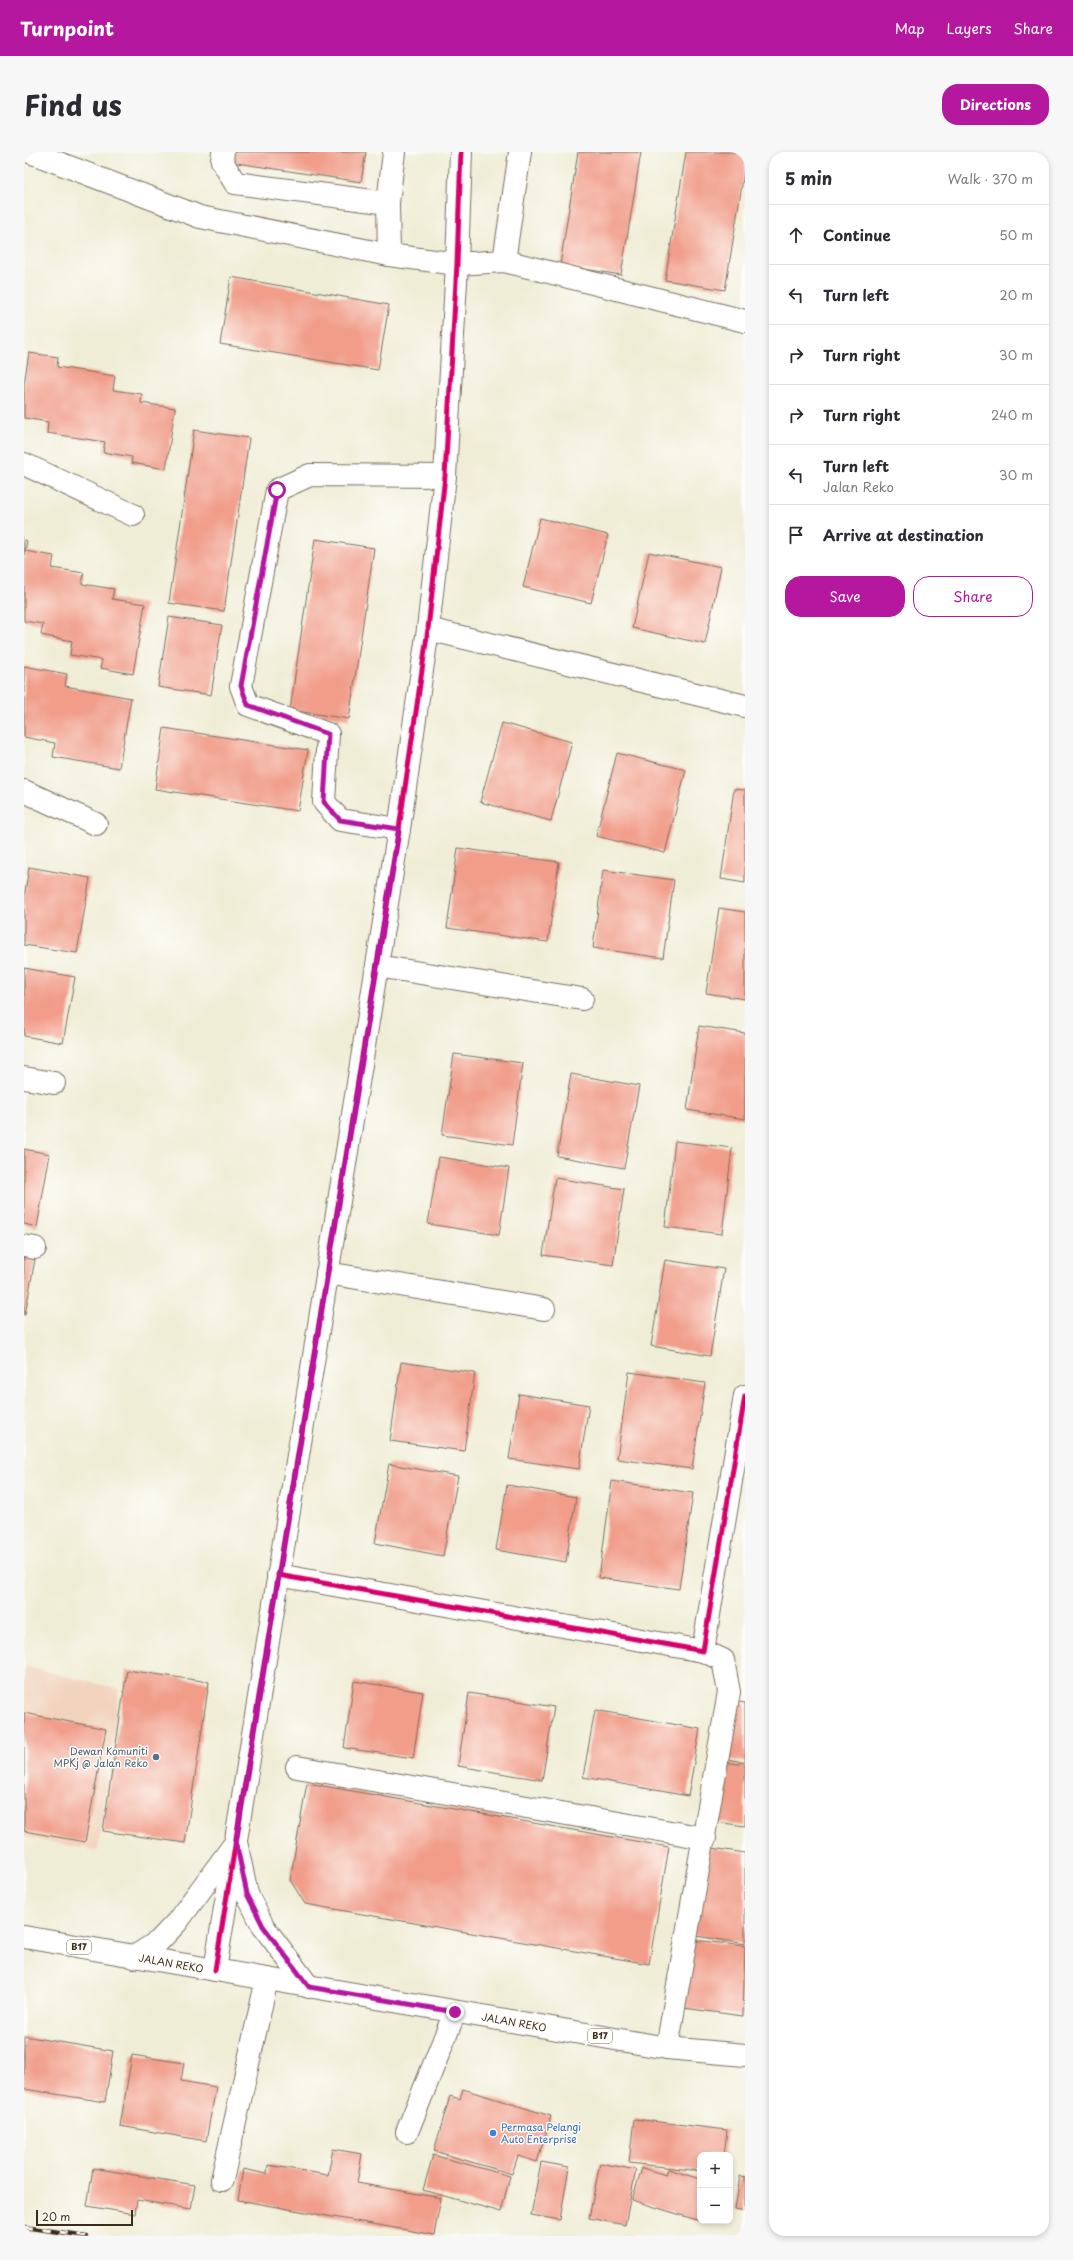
<!DOCTYPE html>
<html lang="en">
<head>
<meta charset="utf-8">
<style>
  :root { --surface:#fff; --page:#f7f7f7; --text:#2b2b33; --muted:#7c7c81; --line:#e1e1e2; --accent:#b5179e }
  body { margin:0; font-family:"Playpen Sans",sans-serif; background:var(--page); color:var(--text) }
  .controls { position:absolute; right:12px; bottom:12px; display:grid; overflow:hidden; border-radius:8px; box-shadow:0 2px 6px #0003 }
  .controls button { width:36px; height:36px; display:grid; place-items:center; padding:0; border:0; border-bottom:1px solid var(--line); background:var(--surface); color:var(--text); font:20px sans-serif }
  .scale { position:absolute; left:12px; bottom:10px; width:97px; box-sizing:border-box; padding-left:4px; border:2px solid #3b2a1e; border-top:0; font-size:11px; line-height:14px; white-space:nowrap; color:#3b2a1e; -webkit-text-stroke:3px #fdfcf7; paint-order:stroke }
  .stop { position:absolute; width:12px; height:12px; margin:-9px; border:3px solid #b5179e; border-radius:50%; background:#fff }
  .stop.end { background:#b5179e; border-color:#fff; box-shadow:0 1px 4px #0008 }
  .list { margin:0; padding:0; list-style:none }
  h2 { display:flex; justify-content:space-between; align-items:center; height:52px; margin:0; padding:0 16px; font-size:17px }
  h2 small { font-size:13px; font-weight:400; color:var(--muted) }
  .list li { display:grid; grid-template-columns:26px 1fr auto; gap:12px; align-items:center; box-sizing:border-box; height:60px; padding:0 16px; border-top:1px solid var(--line) }
  .list b { display:block; font-size:15px; white-space:nowrap }
  .list p { margin:0; font-size:13px; white-space:nowrap; color:var(--muted) }
  .list em { font-size:13px; font-style:normal; color:var(--muted) }
  .actions { display:flex; gap:8px; padding:12px 16px }
  .actions a { flex:1; padding:9px 0; border:1px solid var(--accent); border-radius:16px; text-align:center; font-size:14px; color:var(--accent) }
  .actions .main { background:var(--accent); color:#fff }
  .icon { flex:none; width:22px; height:22px; fill:none; stroke:currentColor; stroke-width:2; stroke-linecap:round; stroke-linejoin:round }
  .map { position:relative; flex:none; width:721px; height:2084px; overflow:hidden; border-radius:16px }
  header { display:flex; align-items:center; gap:24px; box-sizing:border-box; height:56px; padding:0 20px; background:var(--accent); color:#fff }
  header strong { font-size:19px }
  nav { display:flex; gap:22px; margin-inline-start:auto; font-size:14px }
  .intro { display:flex; align-items:center; justify-content:space-between; box-sizing:border-box; height:96px; padding:0 24px }
  h1 { margin:0; font-size:28px }
  .button { padding:10px 18px; border-radius:16px; background:var(--accent); color:#fff; font-size:14px; font-weight:700 }
  main { display:flex; gap:24px; padding:0 24px }
  aside { flex:1; background:var(--surface); border-radius:16px; box-shadow:0 2px 6px #0003 }
  .map>svg:first-child { display:block }
  .built { fill:#f2d4be }
  .building { fill:#f19d8a }
  .lines { fill:none; stroke-linecap:round; stroke-linejoin:round }
  .minor-casing { stroke:#7a6e5f; stroke-width:24 }
  .major-casing { stroke:#7a6e5f; stroke-width:24 }
  .minor { stroke:#fff; stroke-width:22 }
  .major { stroke:#fff; stroke-width:22 }
  .rail-casing { stroke:#3b2a1e; stroke-width:4.5 }
  .rail { stroke:#fdfcf7; stroke-width:3; stroke-dasharray:9; stroke-linecap:butt }
  .cycleway-casing { stroke:#fdfcf7; stroke-width:8 }
  .cycleway { stroke:#d6006c; stroke-width:5 }
  .route { stroke:#b5179e; stroke-width:5 }
  .service-dot { fill:#5c6f8a; stroke:#fdfcf7; stroke-width:1.5 }
  .shop-dot { fill:#3f7fe0; stroke:#fdfcf7; stroke-width:1.5 }
  .labels { text-anchor:middle; stroke-width:3; stroke-linejoin:round; paint-order:stroke }
  .shield { fill:#fdfcf7; stroke:#75695f; stroke-width:1 }
  .shield-label { font-size:9px; font-weight:bold; fill:#3b2a1e }
  .service-label { font-size:10px; fill:#4e5e75; stroke:#fdfcf7; text-anchor:end }
  .street-label { font-size:10px; fill:#3b2a1e; stroke:#fdfcf7 }
  .shop-label { font-size:10px; fill:#366cbe; stroke:#fdfcf7; text-anchor:start }
</style>
</head>
<body>
<header>
<strong>Turnpoint</strong>
<nav><a>Map</a><a>Layers</a><a>Share</a></nav>
</header>
<div class="intro"><h1>Find us</h1><a class="button">Directions</a></div>
<main>
<div class="map">
<svg width="721" height="2084" viewBox="0 0 721 2084">
  <rect width="100%" height="100%" fill="#fdfcf7"/>
  <filter id="ink" filterUnits="userSpaceOnUse"><feTurbulence type="fractalNoise" baseFrequency=".025" numOctaves="2"/><feDisplacementMap in="SourceGraphic" scale="8" xChannelSelector="R" yChannelSelector="G"/><feConvolveMatrix kernelMatrix="1 2 1 2 8 2 1 2 1" color-interpolation-filters="sRGB"/></filter>
  <filter id="wash" filterUnits="userSpaceOnUse"><feTurbulence type="fractalNoise" baseFrequency=".012" numOctaves="4" result="noise"/><feDisplacementMap in="SourceGraphic" scale="16" xChannelSelector="R" yChannelSelector="G"/><feGaussianBlur stdDeviation="0.9" result="paint"/><feColorMatrix in="noise" values="0 0 0 0 0 0 0 0 0 0 0 0 0 0 0 0 0 1.4 0 .05"/><feComposite in="paint" operator="in"/></filter>
  <g filter="url(#wash)">
    <rect width="100%" height="100%" fill="#f0edd7"/>
    <path class="built" d="M0 1514 95 1537 74 1699 0 1685Z"/>
    <g id="blocks">
      <g class="building">
        <path d="M208 0H342L337 30 206 10Z"/>
        <path d="M554 0H617L597 123 536 113Z"/>
        <path d="M662 0H721V14L701 138 641 128Z"/>
        <path d="M207 125 365 153 354 218 196 192Z"/>
        <path d="M5 201 34 205 33 215 91 224 89 238 118 242 117 251 151 256 142 317 107 311 108 305 79 300 81 290 23 281 24 270 0 266V232Z"/>
        <path d="M170 278 225 286 200 459 145 451Z"/>
        <path d="M516 366 584 383 567 451 499 435Z"/>
        <path d="M291 387 350 396 325 567 266 558Z"/>
        <path d="M0 388 3 389 1 399 30 404 28 416 60 421 58 432 90 437 88 447 121 452 109 522 76 516 78 508 46 503 48 489 17 483 19 472 0 469Z"/>
        <path d="M625 400 697 415 681 492 608 476Z"/>
        <path d="M145 465 198 473 187 543 134 535Z"/>
        <path d="M0 514 43 522 41 534 107 546 95 616 29 605 31 591 0 585Z"/>
        <path d="M478 571 548 590 527 669 456 650Z"/>
        <path d="M140 576 284 598 274 659 131 637Z"/>
        <path d="M593 601 662 618 641 701 572 684Z"/>
        <path d="M710 637 721 638V731L697 727Z"/>
        <path d="M434 696 535 710 524 790 423 776Z"/>
        <path d="M5 715 66 726 53 801 0 793V747Z"/>
        <path d="M579 718 650 728 639 806 569 796Z"/>
        <path d="M695 756 721 760V847L682 841Z"/>
        <path d="M0 816 51 825 39 891 0 884Z"/>
        <path d="M675 874 721 881V967L663 958Z"/>
        <path d="M430 902 499 911 488 993 418 983Z"/>
        <path d="M547 922 615 934 600 1016 533 1004Z"/>
        <path d="M651 989 708 996 698 1082 641 1075Z"/>
        <path d="M0 997 26 1002 13 1075 0 1072Z"/>
        <path d="M415 1005 485 1016 475 1083 404 1072Z"/>
        <path d="M531 1026 600 1037 589 1113 519 1103Z"/>
        <path d="M0 1105 11 1107 1 1163H0Z"/>
        <path d="M641 1108 700 1117 686 1204 627 1194Z"/>
        <path d="M377 1210 451 1221 440 1299 366 1289Z"/>
        <path d="M605 1220 681 1231 668 1317 593 1307Z"/>
        <path d="M495 1242 565 1253 555 1317 485 1307Z"/>
        <path d="M365 1312 434 1324 419 1404 351 1391Z"/>
        <path d="M588 1329 669 1341 655 1437 575 1426Z"/>
        <path d="M483 1333 552 1345 542 1410 472 1398Z"/>
        <path d="M103 1518 185 1530 161 1691 79 1679Z"/>
        <path d="M330 1529 399 1540 389 1606 320 1596Z"/>
        <path d="M445 1541 530 1555 518 1628 434 1614Z"/>
        <path d="M708 1549 721 1551V1610L701 1607Z"/>
        <path d="M571 1558 676 1577 664 1644 559 1625Z"/>
        <path d="M0 1561 82 1577 61 1690 0 1679Z"/>
        <path d="M700 1610 721 1613V1674L692 1670Z"/>
        <path d="M283 1631 645 1695 625 1812 281 1752 266 1728Z"/>
        <path d="M675 1694 721 1701V1792L661 1782Z"/>
        <path d="M661 1787 721 1794 719 1864 652 1855Z"/>
        <path d="M0 1884 89 1899 81 1950 0 1937Z"/>
        <path d="M108 1903 160 1911 157 1929 192 1935 182 1989 96 1974Z"/>
        <path d="M439 1937 527 1964 513 2010 494 2004 488 2022 410 1999 426 1944 436 1947Z"/>
        <path d="M610 1967 703 1978 700 2003H676V2019L605 2011Z"/>
        <path d="M309 1997 338 2002 333 2031 417 2046 410 2083 214 2048 219 2017 243 2022 244 2013 304 2023Z"/>
        <path d="M409 2003 486 2024 477 2060 399 2038Z"/>
        <path d="M517 2010 545 2015 536 2068 507 2063Z"/>
        <path d="M576 2011 612 2018 601 2073 565 2066Z"/>
        <path d="M69 2016 171 2033 167 2057 113 2048 111 2062 63 2054Z"/>
        <path d="M618 2016 642 2023 644 2017 676 2027V2069L608 2048Z"/>
        <path d="M716 2024 721 2025V2059L711 2057Z"/>
      </g>
    </g>
  </g>
  <g filter="url(#ink)">
    <use href="#blocks" fill-opacity="0" stroke="#7a6e5f" stroke-width="1"/>
    <g class="lines">
      <defs>
        <g id="minor">
          <path d="M6 0 176 65 365 103 433 112 480 109 721 169"/>
          <path d="M199 0 198 9 211 31 364 51"/>
          <path d="M365 103 364 51 370 0"/>
          <path d="M480 109 496 0"/>
          <path d="M0 312 109 363"/>
          <path d="M404 477 721 554"/>
          <path d="M0 639 72 672"/>
          <path d="M375 677 316 668 300 650 304 582 224 553 217 534 253 338 286 323 421 324"/>
          <path d="M353 814 558 847"/>
          <path d="M0 926 30 931"/>
          <path d="M0 1094 11 1096"/>
          <path d="M303 1121 520 1157"/>
          <path d="M254 1423 679 1499 699 1508 705 1540 643 1896"/>
          <path d="M679 1499 721 1244"/>
          <path d="M273 1615 681 1686"/>
          <path d="M191 1818 375 677 404 477 421 324 433 112 437 0"/>
          <path d="M383 1980 431 1860"/>
          <path d="M198 2028 243 1827"/>
        </g>
        <g id="major">
          <path d="M212 1690 223 1742 239 1774 285 1835"/>
          <path d="M0 1785 643 1896 721 1903"/>
          <path d="M110 1805 135 1789 153 1770 212 1690"/>
        </g>
      </defs>
      <use href="#minor" class="minor-casing"/>
      <use href="#major" class="major-casing"/>
      <use href="#minor" class="minor"/>
      <use href="#major" class="major"/>
      <defs>
        <path id="rail" d="M0 2075 63 2084"/>
      </defs>
      <use href="#rail" class="rail-casing"/>
      <use href="#rail" class="rail"/>
      <defs>
        <g id="cycleway">
          <path d="M254 1423 679 1499 721 1244"/>
          <path d="M191 1818 375 677 404 477 421 324 433 112 437 0"/>
        </g>
      </defs>
      <use href="#cycleway" class="cycleway-casing"/>
      <use href="#cycleway" class="cycleway"/>
    </g>
  </g>
  <g class="lines" filter="url(#ink)">
    <path class="route" d="M253 338 217 534 224 553 304 582 300 650 316 668 375 677 212 1690 223 1742 239 1774 285 1835 431 1860"/>
  </g>
  <circle class="service-dot" cx="132" cy="1605" r="4"/>
  <circle class="shop-dot" cx="469" cy="1981" r="4"/>
  <g class="labels">
    <g class="shield">
      <rect x="43" y="1788" width="24" height="14" rx="3"/>
      <rect x="564" y="1877" width="24" height="14" rx="3"/>
    </g>
    <g class="shield-label">
      <text x="55" y="1798">B17</text>
      <text x="576" y="1887">B17</text>
    </g>
    <g class="service-label">
      <text x="124" y="1603">Dewan Komuniti<tspan x="124" dy="12">MPKj @ Jalan Reko</tspan></text>
    </g>
    <g class="street-label">
      <text transform="translate(147 1811) rotate(10)" y="4">JALAN REKO</text>
      <text transform="translate(490 1870) rotate(10)" y="4">JALAN REKO</text>
    </g>
    <g class="shop-label">
      <text x="477" y="1979">Permasa Pelangi<tspan x="477" dy="12">Auto Enterprise</tspan></text>
    </g>
  </g>
</svg>
<div class="controls">
<button>+</button>
<button>−</button>
</div>
<div class="scale">20 m</div>
<div class="stop" style="left:253px;top:338px"></div>
<div class="stop end" style="left:431px;top:1860px"></div>
</div>
<aside>
<h2>5 min<small>Walk · 370 m</small></h2>
<ul class="list">
<li><svg class="icon" aria-label="ahead" viewBox="0 0 24 24"><path d="M12 20V5M6 11l6-6 6 6"/></svg><div><b>Continue</b></div><em>50 m</em></li>
<li><svg class="icon" aria-label="left" viewBox="0 0 24 24"><path d="M17 20v-9H6M10 6l-5 5 5 5"/></svg><div><b>Turn left</b></div><em>20 m</em></li>
<li><svg class="icon" aria-label="right" viewBox="0 0 24 24"><path d="M7 20v-9h11M14 6l5 5-5 5"/></svg><div><b>Turn right</b></div><em>30 m</em></li>
<li><svg class="icon" aria-label="right" viewBox="0 0 24 24"><path d="M7 20v-9h11M14 6l5 5-5 5"/></svg><div><b>Turn right</b></div><em>240 m</em></li>
<li><svg class="icon" aria-label="left" viewBox="0 0 24 24"><path d="M17 20v-9H6M10 6l-5 5 5 5"/></svg><div><b>Turn left</b><p>Jalan Reko</p></div><em>30 m</em></li>
<li><svg class="icon" aria-label="arrive" viewBox="0 0 24 24"><path d="M6 21V4h12l-3 4 3 4H6"/></svg><div><b>Arrive at destination</b></div></li>
</ul>
<div class="actions"><a class="main">Save</a><a>Share</a></div>
</aside>
</main>
</body>
</html>
